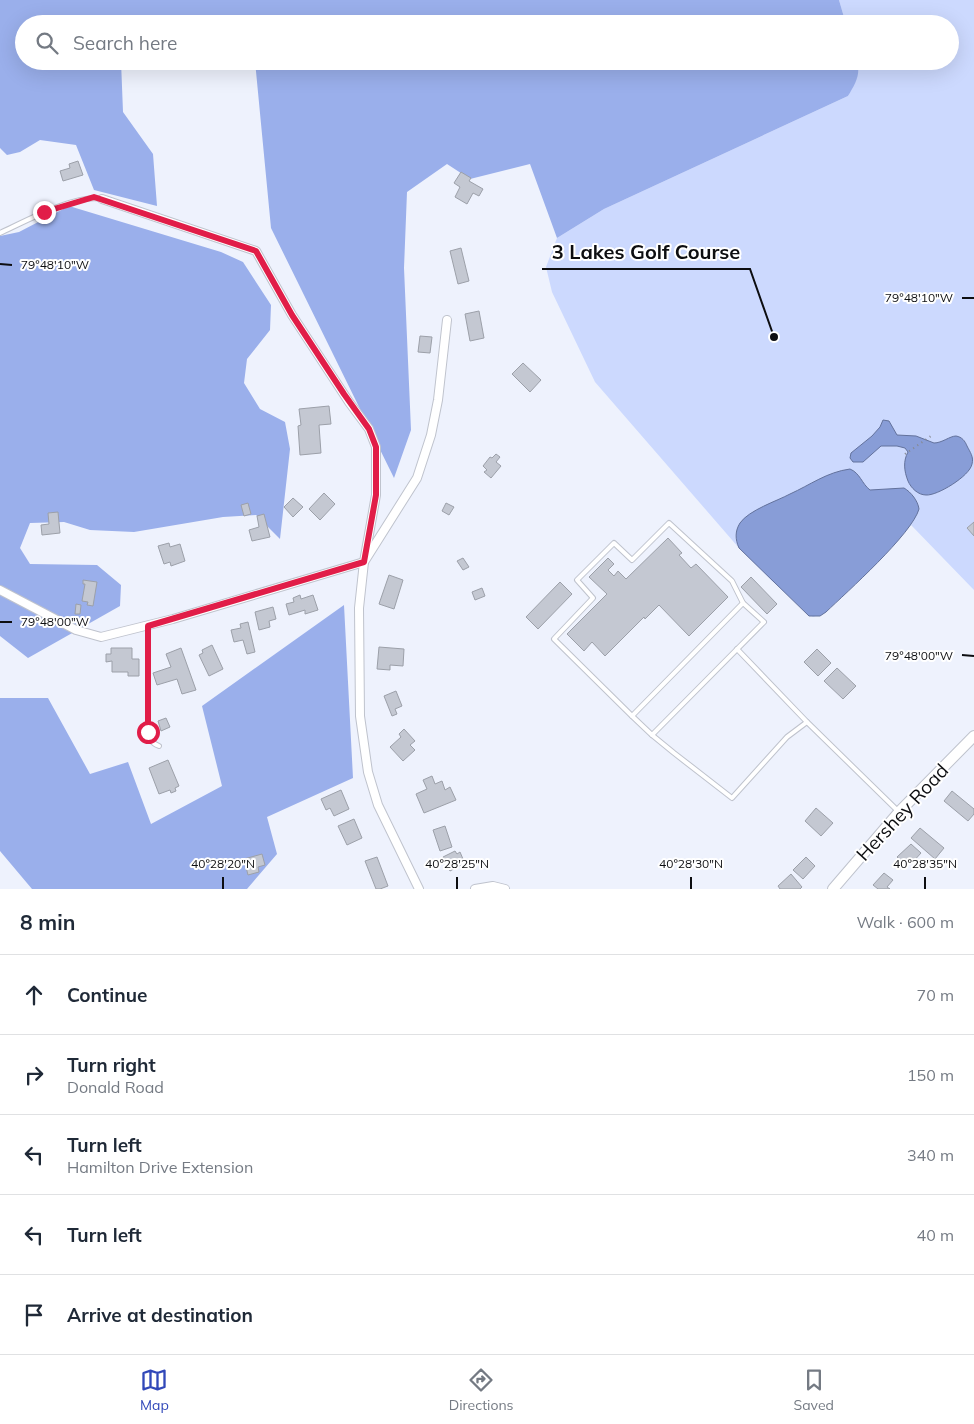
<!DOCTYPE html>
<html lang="en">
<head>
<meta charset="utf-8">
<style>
  :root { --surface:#fff; --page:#f6f6f7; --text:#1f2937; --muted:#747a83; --line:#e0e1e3; --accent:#3148b9 }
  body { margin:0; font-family:Mulish,sans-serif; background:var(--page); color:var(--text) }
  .stop { position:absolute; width:15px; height:15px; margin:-11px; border:4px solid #e11d48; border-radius:50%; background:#fff }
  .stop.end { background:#e11d48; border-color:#fff; box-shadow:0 1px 5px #0008 }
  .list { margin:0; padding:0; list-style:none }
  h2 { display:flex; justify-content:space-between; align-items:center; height:65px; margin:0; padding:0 20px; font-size:21px }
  h2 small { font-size:16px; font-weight:400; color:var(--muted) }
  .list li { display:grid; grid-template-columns:32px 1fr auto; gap:15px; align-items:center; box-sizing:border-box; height:80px; padding:0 20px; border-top:1px solid var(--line) }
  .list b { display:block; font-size:19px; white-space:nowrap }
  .list p { margin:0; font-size:16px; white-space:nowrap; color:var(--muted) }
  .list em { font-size:16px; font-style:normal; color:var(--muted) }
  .icon { flex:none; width:28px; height:28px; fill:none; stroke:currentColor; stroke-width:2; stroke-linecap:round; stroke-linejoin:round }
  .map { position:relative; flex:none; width:974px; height:889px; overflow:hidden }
  .search { position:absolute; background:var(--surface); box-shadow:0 5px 20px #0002; left:15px; right:15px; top:15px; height:55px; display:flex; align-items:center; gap:12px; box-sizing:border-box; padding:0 18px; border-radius:28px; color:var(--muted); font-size:19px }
  .sheet { height:465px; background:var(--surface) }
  nav { display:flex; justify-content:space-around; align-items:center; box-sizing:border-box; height:70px; border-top:1px solid var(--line); background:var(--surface); font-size:14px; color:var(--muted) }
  nav a { display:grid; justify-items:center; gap:2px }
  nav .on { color:var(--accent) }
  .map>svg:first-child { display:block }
  .green { fill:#ccd9fe }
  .forest { fill:#9aafeb }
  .water { fill:#889dd7; stroke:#63729c }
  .building { fill:#c4c8d2; stroke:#9ca0a9 }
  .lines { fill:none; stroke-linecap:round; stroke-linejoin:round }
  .service-casing { stroke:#bfc3cd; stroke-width:6 }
  .minor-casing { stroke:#bfc3cd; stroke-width:10 }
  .tertiary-casing { stroke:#bfc3cd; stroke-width:12 }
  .path { stroke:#868990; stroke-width:2; stroke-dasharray:1 4; stroke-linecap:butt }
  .service { stroke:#fff; stroke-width:4 }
  .minor { stroke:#fff; stroke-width:8 }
  .tertiary { stroke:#fff; stroke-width:10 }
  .route { stroke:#e11d48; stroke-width:6 }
  .ticks { fill:none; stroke:#0d0e11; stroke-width:2 }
  .labels { text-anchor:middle; stroke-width:4; stroke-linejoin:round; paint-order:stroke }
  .street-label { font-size:19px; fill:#0d0e11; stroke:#fff }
  .ticks-label { font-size:12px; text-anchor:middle; fill:#0d0e11; stroke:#fff; stroke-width:4; stroke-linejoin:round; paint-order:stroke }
  .leader { fill:none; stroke:#0d0e11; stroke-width:2 }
  .callout-dot { fill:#0d0e11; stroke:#fff; stroke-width:2 }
  .callout-label { font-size:20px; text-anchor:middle; font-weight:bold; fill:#0d0e11; stroke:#fff; stroke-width:4; stroke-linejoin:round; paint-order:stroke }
</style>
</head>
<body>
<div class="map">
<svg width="974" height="889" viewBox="0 0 974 889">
  <rect width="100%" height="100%" fill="#eef2fd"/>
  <path class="green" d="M839 0H974V590L911 525 894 544 826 612 813 617 772 581 739 548 595 382 552 292 546 267 557 238 604 209 848 96 859 68 857 61H950V24H846Z"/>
  <g class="forest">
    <path d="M0 0H839L846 24H204L200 22 24 24V61H121L123 112 153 154 157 206 94 190 76 145 40 140 20 152 7 155 0 148Z"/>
    <path d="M255 61H857C861 75 855 84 848 96L604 209 557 238 530 164 470 179 447 164 407 192 404 268 411 430 394 478 271 228Z"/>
    <path d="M69 206 221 252 243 262 271 305 270 330 247 359 244 383 260 409 285 422 290 449 280 539 256 515 223 517 134 532 90 530 64 522 30 523 20 548 30 564 97 565 121 585 120 606 28 658 0 636V236L19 232Z"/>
    <path d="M344 605 353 778 267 817 277 854 247 889H32L0 851V698H48L90 774 128 762 151 824 222 786 202 706Z"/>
  </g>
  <g class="water">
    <path d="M883 420 889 421 897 435 916 436 934 443C942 443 950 436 956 436 962 437 965 441 967 446 970 452 974 457 972 464 970 476 937 496 926 495 918 495 911 488 908 481 904 471 903 461 908 452L905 448 897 446H881L863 462H853L850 458 851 453 872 436 880 427Z"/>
    <path d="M850 469C860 473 862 484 870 490L904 488C911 492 918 501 919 509 912 534 847 592 826 612L820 616H809L739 548C735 539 735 531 740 523 749 510 777 501 790 494 810 485 827 472 850 469Z"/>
  </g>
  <g class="building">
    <path d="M78 161 83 175 63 181 60 171 70 168 69 164Z"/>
    <path d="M461 172 471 178 469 181 483 189 479 196 473 193 467 204 455 197 460 187 454 183Z"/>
    <path d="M461 248 469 281 458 284 450 251Z"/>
    <path d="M479 311 484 338 470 341 465 314Z"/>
    <path d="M420 336 432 337 430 353 418 352Z"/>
    <path d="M523 363 541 380 530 392 512 374Z"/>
    <path d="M329 406 331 424 319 425 321 453 300 455 298 426 301 425 299 409Z"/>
    <path d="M496 454 500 457 496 462 501 466 491 478 484 472 487 470 483 466 490 457 492 458Z"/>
    <path d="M324 493 335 504 320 520 309 509Z"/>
    <path d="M293 498 303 507 293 517 284 507Z"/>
    <path d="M248 503 251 514 244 516 241 505Z"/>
    <path d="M446 503 454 507 449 515 442 511Z"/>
    <path d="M58 512 60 533 42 535 41 525 49 524 48 513Z"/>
    <path d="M264 514 270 537 252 541 249 530 259 527 257 516Z"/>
    <path d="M974 522V536L967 528Z"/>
    <path d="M668 538 682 553 679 555 691 568 696 564 728 597 689 636 659 605 645 619 644 617 605 656 592 642 584 651 567 634 607 594 589 577 608 558 614 564 608 570 614 576 618 571 626 579Z"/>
    <path d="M169 543 170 547 180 544 185 561 171 566 170 562 164 564 158 546Z"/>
    <path d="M463 558 469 567 463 570 457 561Z"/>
    <path d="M389 575 403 580 394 609 379 604Z"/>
    <path d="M751 577 777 604 767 614 741 587Z"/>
    <path d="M83 580 97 582 93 606 87 605 88 602 82 601 85 584H83Z"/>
    <path d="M560 582 572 594 538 629 526 617Z"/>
    <path d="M482 588 485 596 475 600 472 592Z"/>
    <path d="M300 595 301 599 313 595 318 610 305 614V610L289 615 286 604 294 602 293 598Z"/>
    <path d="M76 604 81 605 80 614H75Z"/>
    <path d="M273 607 276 619 269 621 270 627 259 630 255 612Z"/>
    <path d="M248 622 255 652 247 654 243 640 234 642 231 630 241 628 240 624Z"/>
    <path d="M212 645 223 669 209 676 199 655 203 653 202 650Z"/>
    <path d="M379 647 404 649 403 666 390 665V670L377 669Z"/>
    <path d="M111 648H132V659H139V676H128V672H112V661L106 662V654H111Z"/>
    <path d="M181 648 196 690 182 694 177 679 157 685 153 673 171 667 166 654Z"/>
    <path d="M817 649 831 663 818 676 804 662Z"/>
    <path d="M837 668 856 686 843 699 824 681Z"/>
    <path d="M396 691 402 706 395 709 397 714 392 716 384 696Z"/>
    <path d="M166 718 170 727 161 731 158 721Z"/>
    <path d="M404 729 415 741 410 745 415 750 403 761 390 747 401 737 399 734Z"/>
    <path d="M168 760 179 786 175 788 176 791 171 793 170 790 159 794 149 768Z"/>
    <path d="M432 776 435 784 442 781 445 790 450 787 456 800 424 813 416 794 427 789 423 780Z"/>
    <path d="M341 790 349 809 334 816 330 808 326 810 321 799Z"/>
    <path d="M952 791 974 809V814L968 821 944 801Z"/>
    <path d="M816 808 833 823 821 836 805 821Z"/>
    <path d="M354 819 362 838 347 845 338 826Z"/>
    <path d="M445 826 452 847 440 851 433 830Z"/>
    <path d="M920 828 944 848 935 859 911 838Z"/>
    <path d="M911 844 921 853 912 863 910 861 906 865 897 857Z"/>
    <path d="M455 851 457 854 460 852 463 859 459 861 461 865 450 871 443 857Z"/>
    <path d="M262 854 265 865 258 867 259 872 248 875 244 859Z"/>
    <path d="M377 857 388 886 380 889H376L365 861Z"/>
    <path d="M806 857 815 866 803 879 793 870Z"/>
    <path d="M884 873 893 880 887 887 890 889H878L873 885Z"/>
    <path d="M791 874 802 887 800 889H780L778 886Z"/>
  </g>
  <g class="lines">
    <defs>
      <g id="service">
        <path d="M0 233C24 222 77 193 102 199"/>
        <path d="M743 603 764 622 652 735 632 716Z"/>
        <path d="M148 626V732C150 739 151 743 159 746"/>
        <path d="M737 649 807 722 899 812"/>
        <path d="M632 716 554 639 593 598 577 580 614 543 632 560 669 523 732 581 743 603"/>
        <path d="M652 735 674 753 732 798 787 737 807 722"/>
      </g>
      <g id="minor">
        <path d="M102 199 256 251 292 315 349 402 369 429 376 447V495L364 562 359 608 360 716 368 772 378 805 419 889"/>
        <path d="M0 590 76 630 101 637 173 619 364 562 417 478 431 435 438 400 447 320"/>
        <path d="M475 889 493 886 505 889"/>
      </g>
      <path id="tertiary" d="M833 889 900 811 974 736"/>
    </defs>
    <use href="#service" class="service-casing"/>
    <use href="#minor" class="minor-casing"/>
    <use href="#tertiary" class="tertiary-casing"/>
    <path class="path" d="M905 454 931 436"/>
    <use href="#service" class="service"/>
    <use href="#minor" class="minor"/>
    <use href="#tertiary" class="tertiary"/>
  </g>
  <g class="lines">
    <path class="route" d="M44 212 94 197 256 251 292 315 344 394 369 429 376 447V495L364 562 148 626V732"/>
  </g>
  <path class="ticks" d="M0 264 12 265M962 298H974M0 622H12M962 655 974 656M223 889V877M457 889V877M691 889V877M925 889V877"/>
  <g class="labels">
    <g class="street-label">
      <text transform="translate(902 812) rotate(-47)" y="7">Hershey Road</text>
    </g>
  </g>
  <g class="ticks-label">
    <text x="55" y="269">79°48'10"W</text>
    <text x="919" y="302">79°48'10"W</text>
    <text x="55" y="626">79°48'00"W</text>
    <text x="919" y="660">79°48'00"W</text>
    <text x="223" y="868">40°28'20"N</text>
    <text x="457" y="868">40°28'25"N</text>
    <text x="691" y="868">40°28'30"N</text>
    <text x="925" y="868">40°28'35"N</text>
  </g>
  <path class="leader" d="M774 337L750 269H542"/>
  <circle class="callout-dot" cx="774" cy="337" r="5"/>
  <g class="callout-label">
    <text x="646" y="259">3 Lakes Golf Course</text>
  </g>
</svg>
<div class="stop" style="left:148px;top:732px"></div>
<div class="stop end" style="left:44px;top:212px"></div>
<div class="search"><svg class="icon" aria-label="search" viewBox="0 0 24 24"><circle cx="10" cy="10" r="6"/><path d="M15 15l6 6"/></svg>Search here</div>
</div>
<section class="sheet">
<h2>8 min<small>Walk · 600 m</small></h2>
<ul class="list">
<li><svg class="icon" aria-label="ahead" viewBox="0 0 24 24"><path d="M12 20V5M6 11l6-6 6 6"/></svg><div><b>Continue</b></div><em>70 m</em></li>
<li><svg class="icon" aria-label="right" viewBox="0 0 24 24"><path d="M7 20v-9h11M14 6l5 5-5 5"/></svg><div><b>Turn right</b><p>Donald Road</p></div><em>150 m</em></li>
<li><svg class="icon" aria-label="left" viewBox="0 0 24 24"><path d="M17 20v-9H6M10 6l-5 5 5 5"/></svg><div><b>Turn left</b><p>Hamilton Drive Extension</p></div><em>340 m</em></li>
<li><svg class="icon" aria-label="left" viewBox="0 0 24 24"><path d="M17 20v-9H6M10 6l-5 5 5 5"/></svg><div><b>Turn left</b></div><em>40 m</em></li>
<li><svg class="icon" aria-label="arrive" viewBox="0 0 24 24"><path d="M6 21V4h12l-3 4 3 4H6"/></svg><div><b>Arrive at destination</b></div></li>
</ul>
</section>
<nav>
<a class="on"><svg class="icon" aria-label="map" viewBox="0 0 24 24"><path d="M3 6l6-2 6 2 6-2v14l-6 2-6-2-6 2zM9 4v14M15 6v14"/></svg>Map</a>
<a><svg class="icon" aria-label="directions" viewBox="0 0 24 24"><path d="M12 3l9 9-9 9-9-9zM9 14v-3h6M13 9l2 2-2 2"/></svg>Directions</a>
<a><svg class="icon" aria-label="saved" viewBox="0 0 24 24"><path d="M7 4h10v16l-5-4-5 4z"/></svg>Saved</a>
</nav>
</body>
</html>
